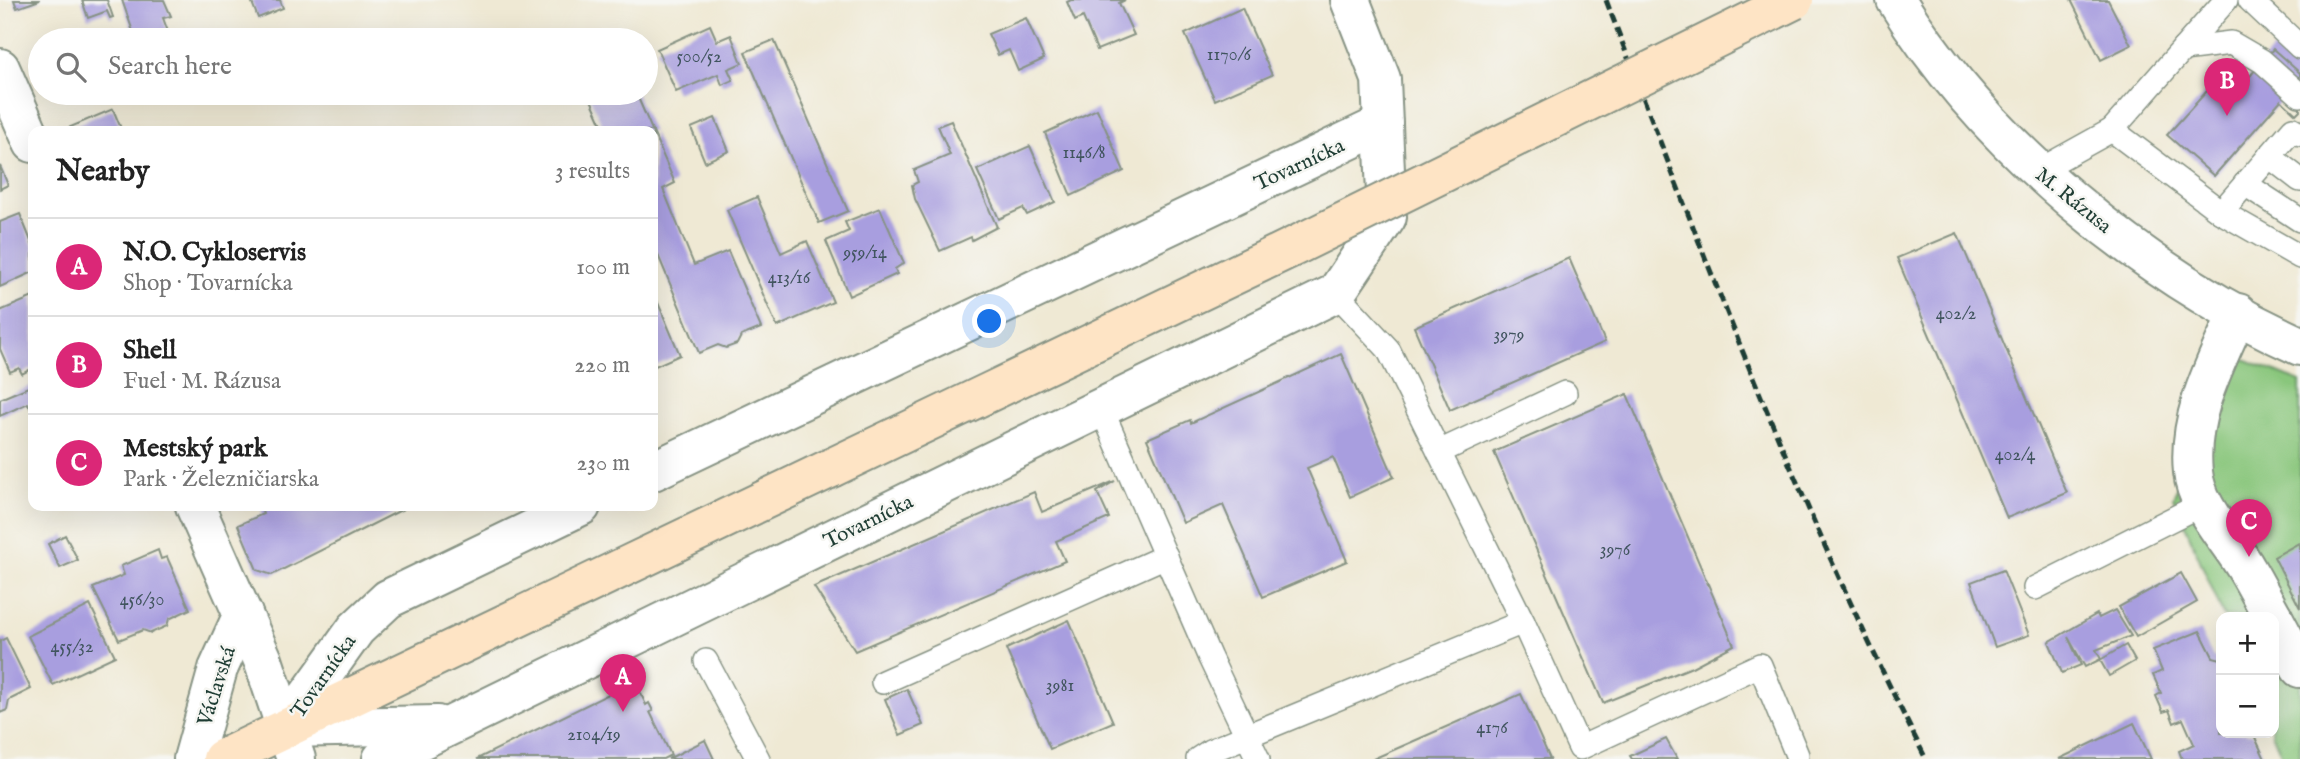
<!DOCTYPE html>
<html lang="en">
<head>
<meta charset="utf-8">
<style>
  :root { --surface:#fff; --page:#f6f6f6; --text:#222; --muted:#767676; --line:#e0e0e0; --accent:#db2777 }
  body { margin:0; font-family:"IM FELL English",serif; background:var(--page); color:var(--text) }
  .controls { position:absolute; right:21px; bottom:21px; display:grid; overflow:hidden; border-radius:14px; box-shadow:0 7px 28px #0002 }
  .controls button { width:63px; height:63px; display:grid; place-items:center; padding:0; border:0; border-bottom:2px solid var(--line); background:var(--surface); color:var(--text); font:35px sans-serif }
  .you { position:absolute; left:990px; top:322px; width:24px; height:24px; margin:-18px; border:5px solid #fff; border-radius:50%; background:#1a73e8; box-shadow:0 0 0 10px #1a73e833 }
  .badge { display:grid; place-items:center; width:46px; height:46px; border-radius:50%; background:var(--accent); color:#fff; font-size:23px; font-weight:700 }
  .pin { position:absolute; translate:-50% -58px; filter:drop-shadow(0 2px 4px #0008) }
  .pin::after { content:''; position:absolute; top:37px; width:24px; height:21px; background:inherit; clip-path:polygon(0 0,100% 0,50% 100%) }
  .list { margin:0; padding:0; list-style:none }
  h2 { display:flex; justify-content:space-between; align-items:center; height:91px; margin:0; padding:0 28px; font-size:30px }
  h2 small { font-size:23px; font-weight:400; color:var(--muted) }
  .list li { display:grid; grid-template-columns:46px 1fr auto; gap:21px; align-items:center; box-sizing:border-box; height:98px; padding:0 28px; border-top:2px solid var(--line) }
  .list b { display:block; font-size:26px; white-space:nowrap }
  .list p { margin:0; font-size:23px; white-space:nowrap; color:var(--muted) }
  .list em { font-size:23px; font-style:normal; color:var(--muted) }
  .icon { flex:none; width:38px; height:38px; fill:none; stroke:currentColor; stroke-width:2; stroke-linecap:round; stroke-linejoin:round }
  .map { position:relative; flex:none; width:2300px; height:759px; overflow:hidden }
  .search { position:absolute; background:var(--surface); box-shadow:0 7px 28px #0002; left:28px; top:28px; width:630px; height:77px; display:flex; align-items:center; gap:18px; box-sizing:border-box; padding:0 24px; border-radius:38px; color:var(--muted); font-size:26px }
  .panel { position:absolute; background:var(--surface); box-shadow:0 7px 28px #0002; left:28px; top:126px; width:630px; height:385px; border-radius:14px }
  .map>svg:first-child { display:block }
  .green { fill:#89c67c; stroke:#548258; stroke-width:2 }
  .building { fill:#a89edf }
  .lines { fill:none; stroke-linecap:round; stroke-linejoin:round }
  .lane-casing { stroke:#879384; stroke-width:26 }
  .street-casing { stroke:#879384; stroke-width:42 }
  .secondary-casing { stroke:#879384; stroke-width:42 }
  .lane { stroke:#fff; stroke-width:23 }
  .street { stroke:#fff; stroke-width:38 }
  .secondary { stroke:#fee4c5; stroke-width:38 }
  .rail { stroke:#1f3d34; stroke-width:5; stroke-dasharray:10 5; stroke-linecap:butt }
  .secondary-bridge-casing { stroke:#879384; stroke-width:42; stroke-linecap:butt }
  .secondary-bridge { stroke:#fee4c5; stroke-width:38 }
  .labels { text-anchor:middle; stroke-width:5; stroke-linejoin:round; paint-order:stroke }
  .number-label { font-size:18px; fill:#41555f }
  .street-label { font-size:21px; fill:#1f3d34; stroke:#f6f6f2 }
</style>
</head>
<body>
<div class="map">
<svg width="2300" height="759" viewBox="0 0 2300 759">
  <rect width="100%" height="100%" fill="#f6f6f2"/>
  <filter id="ink" filterUnits="userSpaceOnUse"><feTurbulence type="fractalNoise" baseFrequency=".0143" numOctaves="2"/><feDisplacementMap in="SourceGraphic" scale="14" xChannelSelector="R" yChannelSelector="G"/><feConvolveMatrix kernelMatrix="1 2 1 2 8 2 1 2 1" color-interpolation-filters="sRGB"/></filter>
  <filter id="wash" filterUnits="userSpaceOnUse"><feTurbulence type="fractalNoise" baseFrequency=".00686" numOctaves="4" result="noise"/><feDisplacementMap in="SourceGraphic" scale="28" xChannelSelector="R" yChannelSelector="G"/><feGaussianBlur stdDeviation="1.57" result="paint"/><feColorMatrix in="noise" values="0 0 0 0 0 0 0 0 0 0 0 0 0 0 0 0 0 1.4 0 .05"/><feComposite in="paint" operator="in"/></filter>
  <g filter="url(#wash)">
    <rect width="100%" height="100%" fill="#efe9d4"/>
    <path class="green" d="M2242 358 2300 382V759H2283L2272 733 2274 617H2224L2173 497Z"/>
    <g id="blocks">
      <g class="building">
        <path d="M14 0H40L17 8Z"/>
        <path d="M82 0H107L113 17 110 18 107 11 88 18Z"/>
        <path d="M122 0H164L171 16 163 18 171 40H136Z"/>
        <path d="M251 0H280L283 8 258 18Z"/>
        <path d="M1071 0H1125L1119 3 1134 35 1097 50 1083 17 1075 21 1067 2Z"/>
        <path d="M2071 0H2108L2131 45 2101 60Z"/>
        <path d="M1242 8 1272 75 1215 100 1185 34Z"/>
        <path d="M1026 18 1044 59 1018 71 1009 50 998 55 988 34Z"/>
        <path d="M710 25 717 41 731 35 742 63 728 69 733 80 722 85 718 74 676 92 657 49Z"/>
        <path d="M774 40 848 211 819 223 745 52Z"/>
        <path d="M2273 49 2300 73V110L2296 114 2281 100 2214 176 2167 135 2228 68 2245 82Z"/>
        <path d="M588 93H636L675 183 663 189 694 265 728 251 761 328 741 336 737 344 726 348 718 345 699 353 653 243V131H605Z"/>
        <path d="M113 109 122 131H69L68 128Z"/>
        <path d="M1097 109 1124 171 1071 196 1045 133Z"/>
        <path d="M715 118 729 151 705 162 691 128Z"/>
        <path d="M951 121 997 227 972 240 971 237 940 251 915 199 912 185 918 182 914 170 950 155 938 126Z"/>
        <path d="M1030 146 1055 202 1027 215 1023 208 999 219 977 170Z"/>
        <path d="M0 166 8 185 0 189Z"/>
        <path d="M757 197 781 253 807 241 833 302 777 327 727 210Z"/>
        <path d="M880 208 904 263 895 269 897 274 849 296 826 241 849 231 845 222Z"/>
        <path d="M20 214 33 246V272L0 287V222Z"/>
        <path d="M1957 233 2067 493 2007 518 1897 258Z"/>
        <path d="M1569 258 1605 342 1450 410 1414 327Z"/>
        <path d="M653 291 680 355 653 367Z"/>
        <path d="M33 297V368L22 374 19 368 10 372 0 349V311Z"/>
        <path d="M1341 354 1394 477 1350 497 1333 457 1307 468 1347 561 1263 597 1223 505 1183 523 1147 439 1190 420 1191 423Z"/>
        <path d="M33 385V414L28 403 0 416V399Z"/>
        <path d="M1627 394 1734 645 1692 667 1603 703 1494 452Z"/>
        <path d="M1115 481 1097 492 1109 518 1056 541 1065 561 855 651 814 587 1034 492 1042 512Z"/>
        <path d="M260 506H409L272 575 257 570 238 525 263 514Z"/>
        <path d="M65 535 78 560 60 568 48 544Z"/>
        <path d="M2299 543 2300 545V608L2274 557Z"/>
        <path d="M158 550 161 559 167 557 190 609 169 619 167 626 151 633 143 630 119 640 93 588 124 575 121 566Z"/>
        <path d="M2003 570 2029 635 1995 647 1971 582Z"/>
        <path d="M2181 573 2197 602 2136 637 2119 607Z"/>
        <path d="M90 605 115 656 53 685 28 636Z"/>
        <path d="M2115 610 2131 636 2096 650 2101 659 2085 667 2068 637 2081 665 2062 673 2049 642 2097 614 2099 618Z"/>
        <path d="M1069 620 1113 722 1050 749 1006 649Z"/>
        <path d="M2200 631 2213 657 2221 659V733H2253L2265 759H2182L2179 751 2194 744 2183 719 2174 723 2169 710 2163 712 2156 696 2161 693 2153 675 2162 671 2153 650Z"/>
        <path d="M6 638 31 689 9 700 7 710 0 713V641Z"/>
        <path d="M2126 645 2135 661 2109 676 2100 660Z"/>
        <path d="M635 681 646 705 649 703 653 711 650 712 671 755 663 759H477Z"/>
        <path d="M907 689 923 725 900 735 885 699Z"/>
        <path d="M1521 694 1550 759H1373Z"/>
        <path d="M2134 723 2151 759H2059Z"/>
        <path d="M1666 739 1677 759H1632L1630 756Z"/>
        <path d="M705 740 714 759H668Z"/>
      </g>
    </g>
  </g>
  <g filter="url(#ink)">
    <use href="#blocks" fill-opacity="0" stroke="#879384" stroke-width="2"/>
    <g class="lines">
      <defs>
        <g id="lane">
          <path d="M2250 0 2300 47"/>
          <path d="M2183 49 2231 43 2262 61 2300 95"/>
          <path d="M2112 130 2226 0"/>
          <path d="M2269 156 2300 180"/>
          <path d="M2038 171 2112 130 2221 212 2293 129 2300 134"/>
          <path d="M2245 184 2300 220"/>
          <path d="M2221 212 2300 257"/>
          <path d="M1336 293 1388 349 1523 622"/>
          <path d="M1101 408 1210 658 1258 759"/>
          <path d="M1439 452 1565 393"/>
          <path d="M2035 588 2204 503"/>
          <path d="M706 661 758 759"/>
          <path d="M883 682 1166 556"/>
          <path d="M1198 759 1210 751 1523 622 1580 748 1760 665 1797 755"/>
        </g>
        <g id="street">
          <path d="M1896 0C1985 145 2145 276 2300 346"/>
          <path d="M0 68 33 143"/>
          <path d="M2238 313C2216 363 2187 415 2193 472 2196 507 2230 540 2247 570 2256 585 2264 601 2273 617"/>
          <path d="M653 471 1383 124"/>
          <path d="M195 506 263 660 296 759"/>
          <path d="M2274 619 2300 668"/>
          <path d="M285 728 356 629 388 599 581 506"/>
          <path d="M285 728 437 725"/>
          <path d="M193 759 218 669 243 614"/>
          <path d="M382 759 1336 293 1387 217 1381 79 1350 0"/>
        </g>
        <path id="secondary" d="M222 759 831 468"/>
      </defs>
      <use href="#lane" class="lane-casing"/>
      <use href="#street" class="street-casing"/>
      <use href="#secondary" class="secondary-casing"/>
      <use href="#lane" class="lane"/>
      <use href="#street" class="street"/>
      <use href="#secondary" class="secondary"/>
      <path class="rail" d="M1606 0C1704 257 1801 514 1926 759"/>
      <defs>
        <path id="secondary-bridge" d="M831 468 1299 244 1794 0"/>
      </defs>
      <use href="#secondary-bridge" class="secondary-bridge-casing"/>
      <use href="#secondary-bridge" class="secondary-bridge"/>
    </g>
  </g>
  <g class="labels">
    <g class="number-label">
      <text x="1229" y="60">1170/6</text>
      <text x="699" y="62">500/52</text>
      <text x="1084" y="158">1146/8</text>
      <text x="865" y="258">959/14</text>
      <text x="789" y="283">413/16</text>
      <text x="1956" y="319">402/2</text>
      <text x="1509" y="340">3979</text>
      <text x="2015" y="460">402/4</text>
      <text x="1615" y="555">3976</text>
      <text x="142" y="605">456/30</text>
      <text x="72" y="652">455/32</text>
      <text x="1060" y="691">3981</text>
      <text x="1492" y="733">4176</text>
      <text x="594" y="740">2104/19</text>
    </g>
    <g class="street-label">
      <text transform="translate(1299 164) rotate(-25)" y="7">Tovarnícka</text>
      <text transform="translate(2074 200) rotate(39)" y="7">M. Rázusa</text>
      <text transform="translate(868 521) rotate(-26)" y="7">Tovarnícka</text>
      <text transform="translate(323 676) rotate(-55)" y="7">Tovarnícka</text>
      <text transform="translate(216 686) rotate(-72)" y="7">Václavská</text>
    </g>
  </g>
</svg>
<div class="controls">
<button>+</button>
<button>−</button>
</div>
<div class="you"></div>
<div class="pin badge" style="left:623px;top:712px">A</div>
<div class="pin badge" style="left:2227px;top:116px">B</div>
<div class="pin badge" style="left:2249px;top:557px">C</div>
<div class="search"><svg class="icon" aria-label="search" viewBox="0 0 24 24"><circle cx="10" cy="10" r="6"/><path d="M15 15l6 6"/></svg>Search here</div>
<section class="panel">
<h2>Nearby<small>3 results</small></h2>
<ul class="list">
<li><span class="badge">A</span><div><b>N.O. Cykloservis</b><p>Shop · Tovarnícka</p></div><em>100 m</em></li>
<li><span class="badge">B</span><div><b>Shell</b><p>Fuel · M. Rázusa</p></div><em>220 m</em></li>
<li><span class="badge">C</span><div><b>Mestský park</b><p>Park · Železničiarska</p></div><em>230 m</em></li>
</ul>
</section>
</div>
</body>
</html>
